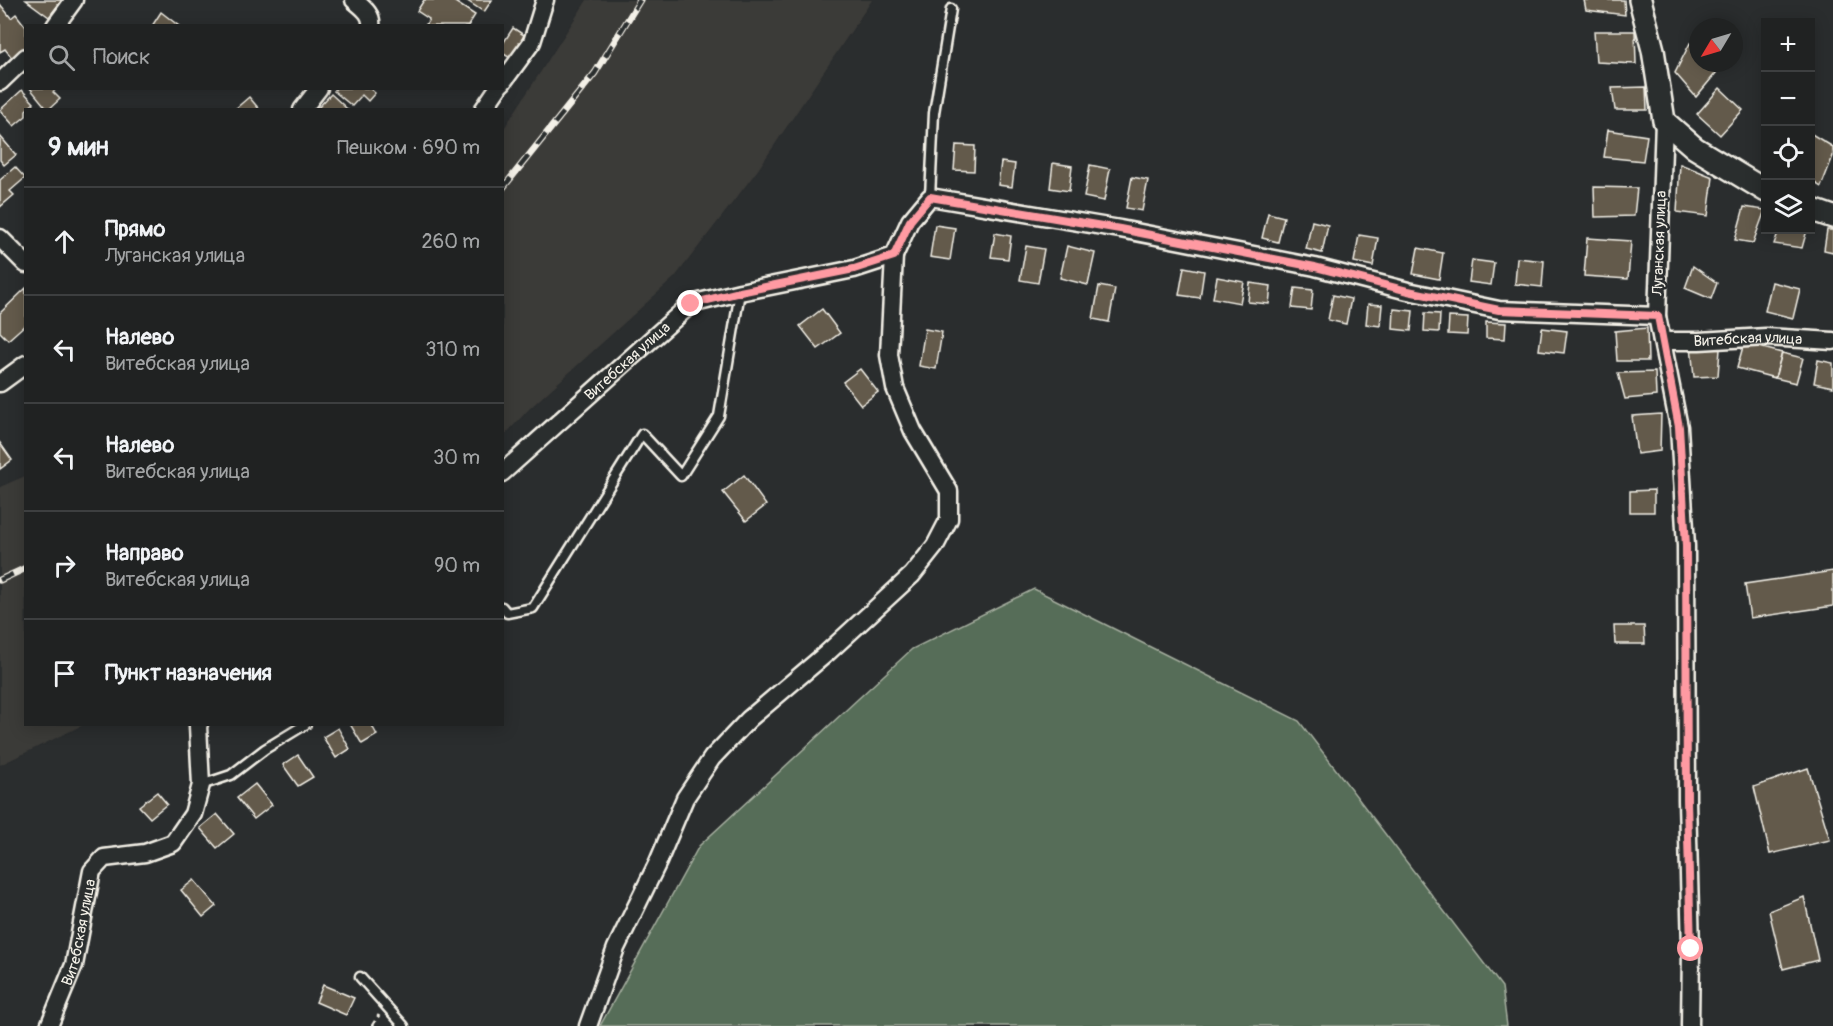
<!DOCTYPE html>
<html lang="ru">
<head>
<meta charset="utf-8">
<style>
  :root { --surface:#202222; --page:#282a2a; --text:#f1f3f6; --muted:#a2a4a5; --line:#3d3f40 }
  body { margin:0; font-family:Pangolin,sans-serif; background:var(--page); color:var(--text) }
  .controls { position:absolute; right:18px; top:18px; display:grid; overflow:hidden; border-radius:0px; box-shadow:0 3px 15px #0003 }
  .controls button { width:54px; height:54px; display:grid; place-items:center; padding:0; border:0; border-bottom:2px solid var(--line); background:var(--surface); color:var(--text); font:30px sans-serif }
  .compass { position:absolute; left:1689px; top:18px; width:54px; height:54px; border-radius:50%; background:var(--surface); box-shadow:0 3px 15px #0003; rotate:232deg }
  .stop { position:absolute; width:18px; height:18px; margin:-14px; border:4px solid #ff9aa2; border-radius:50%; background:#fff }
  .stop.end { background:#ff9aa2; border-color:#fff; box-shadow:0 2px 6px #0008 }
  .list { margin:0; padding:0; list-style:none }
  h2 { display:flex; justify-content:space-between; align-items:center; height:78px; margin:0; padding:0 24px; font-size:26px }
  h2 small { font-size:20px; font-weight:400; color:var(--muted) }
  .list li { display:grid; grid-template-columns:39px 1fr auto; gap:18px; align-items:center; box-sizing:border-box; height:108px; padding:0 24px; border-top:2px solid var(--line) }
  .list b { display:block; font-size:22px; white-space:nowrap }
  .list p { margin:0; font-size:20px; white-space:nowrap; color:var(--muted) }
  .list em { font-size:20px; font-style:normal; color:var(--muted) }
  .icon { flex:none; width:33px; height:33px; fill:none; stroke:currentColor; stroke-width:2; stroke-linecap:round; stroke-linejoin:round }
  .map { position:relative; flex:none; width:1833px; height:1026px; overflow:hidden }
  .search { position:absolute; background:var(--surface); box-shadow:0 3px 15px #0003; left:24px; top:24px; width:480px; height:66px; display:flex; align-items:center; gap:15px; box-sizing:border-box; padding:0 21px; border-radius:0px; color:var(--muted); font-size:22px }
  .panel { position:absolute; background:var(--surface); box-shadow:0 3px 15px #0003; left:24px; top:108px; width:480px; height:618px; border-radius:0px }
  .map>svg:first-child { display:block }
  .built { fill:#3b3a37 }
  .green { fill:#576d58; stroke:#a6afa0; stroke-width:1.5 }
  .building { fill:#635a4b; stroke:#f4f1e8; stroke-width:1.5 }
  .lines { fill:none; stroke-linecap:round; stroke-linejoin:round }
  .service-casing { stroke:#f4f1e8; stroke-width:13 }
  .minor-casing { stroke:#f4f1e8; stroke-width:21 }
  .tertiary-casing { stroke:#f4f1e8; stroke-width:26 }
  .path { stroke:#f4f1e8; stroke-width:3; stroke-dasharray:6 4.5; stroke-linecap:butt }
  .service { stroke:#2a2d2e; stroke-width:8 }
  .minor { stroke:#2a2d2e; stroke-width:16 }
  .tertiary { stroke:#2a2d2e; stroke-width:21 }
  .rail-casing { stroke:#f4f1e8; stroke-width:7 }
  .rail { stroke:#2a2d2e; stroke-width:4.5; stroke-dasharray:14; stroke-linecap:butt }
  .route { stroke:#ff9aa2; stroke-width:8 }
  .labels { text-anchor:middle; stroke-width:5; stroke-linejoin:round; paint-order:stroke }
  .street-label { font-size:15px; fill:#f4f1e8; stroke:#2a2d2e }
</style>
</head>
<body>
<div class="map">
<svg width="1833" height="1026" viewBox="0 0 1833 1026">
  <rect width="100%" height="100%" fill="#2a2d2e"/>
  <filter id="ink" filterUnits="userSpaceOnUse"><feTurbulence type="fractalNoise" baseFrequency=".0167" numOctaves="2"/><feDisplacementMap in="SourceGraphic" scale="12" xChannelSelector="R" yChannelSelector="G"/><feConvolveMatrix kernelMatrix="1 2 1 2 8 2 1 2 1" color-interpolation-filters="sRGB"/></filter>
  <g filter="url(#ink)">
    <g class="built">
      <path d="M587 0H872L757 171 675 277 529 409 503 437V130Z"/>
      <path d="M25 476 26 724 83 725 0 765V487Z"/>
    </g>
    <path class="green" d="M1034 589 1299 721 1502 987 1507 1026H600L699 846 912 649Z"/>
    <g class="building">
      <path d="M26 0H62L49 17Z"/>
      <path d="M424 0H452L475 15 468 26H425L429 19 417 11Z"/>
      <path d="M466 0H492L484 12Z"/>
      <path d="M1584 0H1624L1625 15 1586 10Z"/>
      <path d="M0 4 11 18 16 14 26 27V50L13 59 5 49 0 52Z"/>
      <path d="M161 12 179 26H152Z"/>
      <path d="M513 28 524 35 521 41 523 42 512 59 502 53V45Z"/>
      <path d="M1594 31H1635L1636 64 1596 62Z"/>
      <path d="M1690 43 1698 52V63H1707L1716 73 1696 97 1675 73Z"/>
      <path d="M1646 87 1647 110H1615L1612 88Z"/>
      <path d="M30 88H57L53 92 60 99 48 110Z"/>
      <path d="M336 88H369L375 93 368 101 362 95 352 106 334 91Z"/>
      <path d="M1720 88 1743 110 1720 135 1697 114Z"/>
      <path d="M22 90 34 103 26 110V116L14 126 0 110Z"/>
      <path d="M331 94 343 105 348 110H319L318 108Z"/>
      <path d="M249 97 260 110H234Z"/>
      <path d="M1608 130 1647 136 1643 161 1604 157Z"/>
      <path d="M1810 133 1833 147V156L1821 187 1810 180Z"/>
      <path d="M0 136 16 155 4 165 0 160Z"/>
      <path d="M956 145 975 146 974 171 954 170Z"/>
      <path d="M1001 162 1015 164 1012 187 998 185Z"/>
      <path d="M1053 163 1072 166 1069 191 1050 188Z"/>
      <path d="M1680 164 1713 177 1708 216 1677 212Z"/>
      <path d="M1090 165 1110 169 1104 201 1084 197Z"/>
      <path d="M15 167 25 178 10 191 14 195 0 207V180Z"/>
      <path d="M1132 177 1148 180 1142 211 1126 208Z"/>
      <path d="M1594 187 1637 188 1634 216 1595 217Z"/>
      <path d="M1744 207 1765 210 1753 243 1735 240Z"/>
      <path d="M1268 213 1284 217 1278 242 1262 238Z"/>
      <path d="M1312 221 1328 225 1322 253 1306 249Z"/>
      <path d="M935 225 955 228 950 260 930 257Z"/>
      <path d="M1779 230H1807L1802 248 1774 244Z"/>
      <path d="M1827 230H1833V252L1824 250Z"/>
      <path d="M995 233 1011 236 1008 259 991 257Z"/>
      <path d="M1359 235 1378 238 1373 266 1354 262Z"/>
      <path d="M1587 238 1631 241 1628 279 1584 276Z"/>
      <path d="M1026 246 1044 249 1038 283 1020 280Z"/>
      <path d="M1067 246 1095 253 1088 285 1060 278Z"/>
      <path d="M1418 248 1443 253 1439 279 1413 274Z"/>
      <path d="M1517 258 1544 261 1542 287 1515 284Z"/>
      <path d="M1472 260 1494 263 1491 285 1469 282Z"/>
      <path d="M1693 266 1717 283 1711 299 1685 288Z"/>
      <path d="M1184 267 1204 271 1200 298 1179 295Z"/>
      <path d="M1217 277 1244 282 1240 303 1213 298Z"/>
      <path d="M1772 282 1800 289 1793 318 1765 311Z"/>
      <path d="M1250 283 1271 286 1269 304 1248 302Z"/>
      <path d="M1099 286 1115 289 1109 322 1093 319Z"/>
      <path d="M26 288V324L8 340 0 332V313Z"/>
      <path d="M1295 288 1313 290 1311 310 1292 308Z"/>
      <path d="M1333 295 1351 299 1346 324 1328 320Z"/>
      <path d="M1368 304 1382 305 1380 326 1366 324Z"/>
      <path d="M822 309 840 333 818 349 800 326Z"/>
      <path d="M1394 309 1413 311 1411 331 1393 329Z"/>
      <path d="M1425 313 1440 314 1439 332 1424 331Z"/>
      <path d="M1449 317 1468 318 1467 335 1448 334Z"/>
      <path d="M1486 322 1506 323 1505 339 1486 338Z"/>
      <path d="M1542 328 1567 331 1564 353 1539 350Z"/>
      <path d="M1647 328 1648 361H1617L1615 331Z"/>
      <path d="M925 329 942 332 936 369 919 366Z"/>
      <path d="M1744 343 1782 353 1775 378 1737 368Z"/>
      <path d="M1691 346 1720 349 1718 376 1694 377Z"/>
      <path d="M1782 353 1803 358 1796 383 1775 378Z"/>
      <path d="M1818 360 1833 363V387L1814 383Z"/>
      <path d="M860 369 878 392 861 405 843 382Z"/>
      <path d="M1655 372 1656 396 1625 399 1618 373Z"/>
      <path d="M1661 414 1660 451 1637 454 1632 416Z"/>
      <path d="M0 443 12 460 0 469Z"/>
      <path d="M744 475 766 505 746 521 723 492Z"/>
      <path d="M1654 490V512H1630V491Z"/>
      <path d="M1833 571V606L1750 618 1745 584Z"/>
      <path d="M1614 626H1644L1645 644H1615Z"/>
      <path d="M350 724H371L377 735 362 744Z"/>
      <path d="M338 728 350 749 336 758 323 737Z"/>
      <path d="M298 755 313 777 298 786 283 765Z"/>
      <path d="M1808 768 1830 840 1770 854 1754 787Z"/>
      <path d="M255 784 272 805 254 819 237 798Z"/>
      <path d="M157 792 167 804 150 818 139 806Z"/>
      <path d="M217 814 234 834 217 848 200 828Z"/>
      <path d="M194 880 216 906 203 917 181 890Z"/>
      <path d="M1804 897 1818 960 1783 969 1769 911Z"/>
      <path d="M323 985 354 998 346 1015 316 1002Z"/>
    </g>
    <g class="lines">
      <defs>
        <g id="service">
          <path d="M930 197 934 113 951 9"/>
          <path d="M502 607 507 613 533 608 642 434 681 476 719 416 740 292"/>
          <path d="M201 785 231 775 265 749 306 724"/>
          <path d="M360 977 404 1026"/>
        </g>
        <g id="minor">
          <path d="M354 0C362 7 373 14 371 26"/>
          <path d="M55 26 74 0"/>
          <path d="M0 82 26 57"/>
          <path d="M502 83 532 42 545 0"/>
          <path d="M302 110 319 88"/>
          <path d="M483 110 498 88"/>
          <path d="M1664 121 1657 316 1679 427 1686 546 1687 800 1691 949 1690 1026"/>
          <path d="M0 238 26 264"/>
          <path id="s1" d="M1662 341H1699L1766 337 1833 341"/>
          <path d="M0 383 26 364"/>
          <path id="s2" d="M502 473 691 304 740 292 854 269 894 256 910 221 930 197 1120 229 1315 267 1408 291 1499 310 1657 316"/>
          <path id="s3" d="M49 1026 74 965 92 871 104 858 145 853 173 843 193 814 201 785 198 726 199 724"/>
          <path d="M588 1026 616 948 658 862 685 798 712 758 749 719 827 653 912 575 935 546 949 519V491L913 431 895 388 889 355 894 256"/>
        </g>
        <g id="tertiary">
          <path d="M1640 0 1653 50 1664 121 1695 148 1766 191"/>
          <path d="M1810 209 1833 217"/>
        </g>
      </defs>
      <use href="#service" class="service-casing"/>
      <use href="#minor" class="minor-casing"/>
      <use href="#tertiary" class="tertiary-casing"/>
      <path class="path" d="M372 1026 379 1015"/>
      <use href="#service" class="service"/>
      <use href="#minor" class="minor"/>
      <use href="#tertiary" class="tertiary"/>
      <defs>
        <g id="rail">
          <path d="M502 189 595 73 640 0"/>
          <path d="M0 580 26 568"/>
        </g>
      </defs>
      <use href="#rail" class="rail-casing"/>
      <use href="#rail" class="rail"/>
    </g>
  </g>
  <g class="lines" filter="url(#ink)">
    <path class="route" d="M691 304 740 292 854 269 894 256 910 221 930 197 1120 229 1315 267 1408 291 1499 310 1658 316 1679 427 1686 546 1687 800 1691 949"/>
  </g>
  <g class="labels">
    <g class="street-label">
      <text transform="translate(1659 243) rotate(-88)" y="5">Луганская улица</text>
      <text dy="5" stroke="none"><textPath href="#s1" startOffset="86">Витебская улица</textPath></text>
      <text dy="5" stroke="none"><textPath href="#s2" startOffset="168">Витебская улица</textPath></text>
      <text dy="5" stroke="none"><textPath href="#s3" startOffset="99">Витебская улица</textPath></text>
    </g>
  </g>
</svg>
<div class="controls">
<button>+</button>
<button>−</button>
<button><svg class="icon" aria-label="locate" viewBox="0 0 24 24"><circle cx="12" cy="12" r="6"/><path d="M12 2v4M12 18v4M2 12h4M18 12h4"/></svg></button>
<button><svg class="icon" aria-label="layers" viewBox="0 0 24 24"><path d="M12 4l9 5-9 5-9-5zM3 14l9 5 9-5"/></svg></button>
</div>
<svg class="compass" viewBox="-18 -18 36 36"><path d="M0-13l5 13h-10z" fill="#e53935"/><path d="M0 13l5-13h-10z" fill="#a2a4a5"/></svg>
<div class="stop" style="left:1691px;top:949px"></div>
<div class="stop end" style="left:691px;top:304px"></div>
<div class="search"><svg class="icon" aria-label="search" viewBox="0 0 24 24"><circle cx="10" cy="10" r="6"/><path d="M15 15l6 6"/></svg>Поиск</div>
<section class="panel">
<h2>9 мин<small>Пешком · 690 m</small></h2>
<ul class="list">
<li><svg class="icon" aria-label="ahead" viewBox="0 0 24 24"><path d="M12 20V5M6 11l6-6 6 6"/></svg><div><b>Прямо</b><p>Луганская улица</p></div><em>260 m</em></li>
<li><svg class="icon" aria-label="left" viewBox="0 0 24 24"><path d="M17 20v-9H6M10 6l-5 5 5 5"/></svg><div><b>Налево</b><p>Витебская улица</p></div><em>310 m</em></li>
<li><svg class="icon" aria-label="left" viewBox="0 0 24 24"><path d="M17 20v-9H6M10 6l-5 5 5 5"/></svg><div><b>Налево</b><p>Витебская улица</p></div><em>30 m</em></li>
<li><svg class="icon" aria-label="right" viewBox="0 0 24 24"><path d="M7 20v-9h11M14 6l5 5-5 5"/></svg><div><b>Направо</b><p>Витебская улица</p></div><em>90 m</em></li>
<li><svg class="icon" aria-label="arrive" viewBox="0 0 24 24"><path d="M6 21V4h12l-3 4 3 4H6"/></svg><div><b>Пункт назначения</b></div></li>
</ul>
</section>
</div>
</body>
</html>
